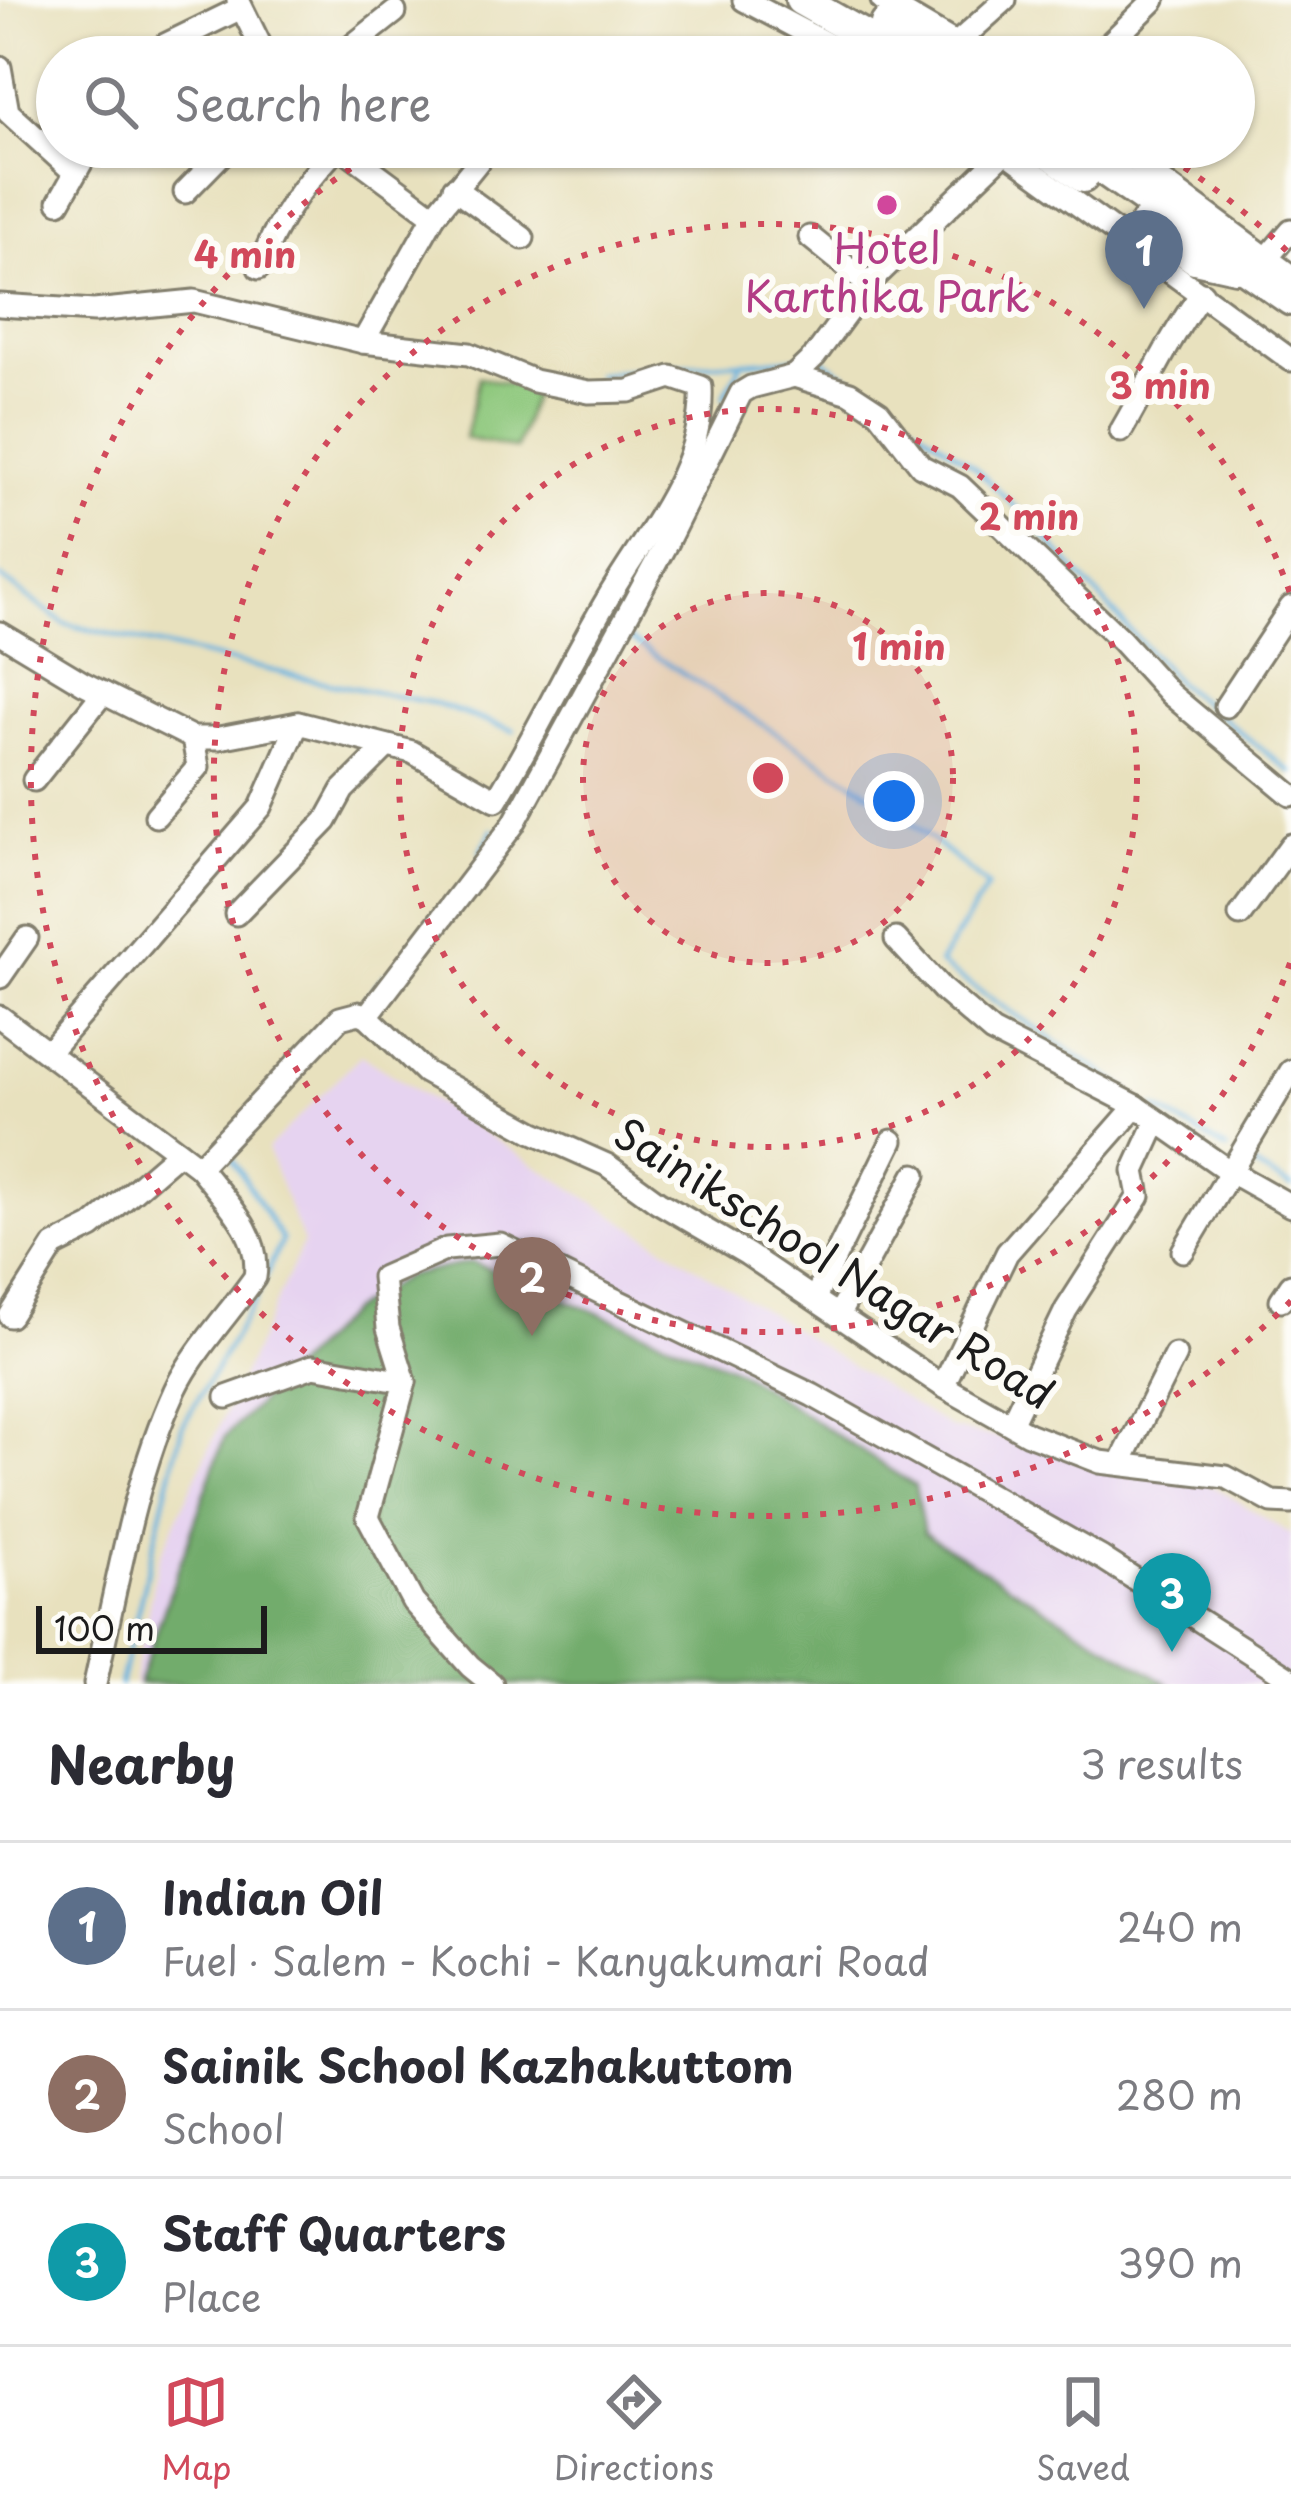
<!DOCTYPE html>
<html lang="en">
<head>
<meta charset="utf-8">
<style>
  :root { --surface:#fff; --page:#f2f2f3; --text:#2b2b33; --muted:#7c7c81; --line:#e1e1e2; --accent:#d1495b }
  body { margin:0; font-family:"Playpen Sans",sans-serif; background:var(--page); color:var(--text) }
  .scale { position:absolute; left:36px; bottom:30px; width:231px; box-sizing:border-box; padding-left:12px; border:6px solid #1c1c1c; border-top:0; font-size:33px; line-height:42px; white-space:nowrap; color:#1c1c1c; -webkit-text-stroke:9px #fdfcf7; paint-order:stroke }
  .you { position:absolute; left:894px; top:801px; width:42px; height:42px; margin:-30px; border:9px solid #fff; border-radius:50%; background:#1a73e8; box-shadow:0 0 0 18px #1a73e833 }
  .badge { display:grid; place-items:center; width:78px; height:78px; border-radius:50%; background:var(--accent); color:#fff; font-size:39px; font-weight:700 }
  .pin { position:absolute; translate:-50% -99px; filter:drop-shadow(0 3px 6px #0008) }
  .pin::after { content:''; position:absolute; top:63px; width:42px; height:36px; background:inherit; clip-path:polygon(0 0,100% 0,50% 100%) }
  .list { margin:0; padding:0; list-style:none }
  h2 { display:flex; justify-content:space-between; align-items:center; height:156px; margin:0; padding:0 48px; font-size:51px }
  h2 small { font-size:39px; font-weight:400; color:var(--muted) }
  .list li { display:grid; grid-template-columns:78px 1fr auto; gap:36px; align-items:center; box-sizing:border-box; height:168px; padding:0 48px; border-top:3px solid var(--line) }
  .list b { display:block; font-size:45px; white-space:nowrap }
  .list p { margin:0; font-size:39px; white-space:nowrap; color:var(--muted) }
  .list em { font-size:39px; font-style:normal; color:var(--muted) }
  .icon { flex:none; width:66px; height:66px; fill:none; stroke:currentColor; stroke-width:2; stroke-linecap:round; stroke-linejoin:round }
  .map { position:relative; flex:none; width:1291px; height:1684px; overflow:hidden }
  .search { position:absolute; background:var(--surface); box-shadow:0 3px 9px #0004; left:36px; right:36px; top:36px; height:132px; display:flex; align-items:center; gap:30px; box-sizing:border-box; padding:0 42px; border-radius:66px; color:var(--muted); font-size:45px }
  .sheet { height:660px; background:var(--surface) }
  nav { display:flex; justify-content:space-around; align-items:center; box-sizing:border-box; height:168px; border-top:3px solid var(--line); background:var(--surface); font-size:33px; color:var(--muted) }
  nav a { display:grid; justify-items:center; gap:6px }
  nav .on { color:var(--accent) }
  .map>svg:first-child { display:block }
  .built { fill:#e6d3f0 }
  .green { fill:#8dc77c; stroke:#54724c; stroke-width:3 }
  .forest { fill:#72ac6c; stroke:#476444; stroke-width:3 }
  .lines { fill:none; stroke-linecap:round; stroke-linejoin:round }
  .stream { stroke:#66b2df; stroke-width:4.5 }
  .minor-casing { stroke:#827e6d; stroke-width:27 }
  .highway-casing { stroke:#827e6d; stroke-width:36 }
  .minor { stroke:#fff; stroke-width:21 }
  .highway { stroke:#fff; stroke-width:30 }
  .ring { fill:none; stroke:#d1495b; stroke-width:6; stroke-dasharray:6 12 }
  .hotel-dot { fill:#d1479c; stroke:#fdfcf7; stroke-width:4.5 }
  .labels { text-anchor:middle; stroke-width:12; stroke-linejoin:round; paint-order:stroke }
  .hotel-label { font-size:42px; fill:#b23c85; stroke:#fdfcf7 }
  .street-label { font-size:42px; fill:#1c1c1c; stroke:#fdfcf7 }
  .centre { fill:#d1495b; stroke:#fdfcf7; stroke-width:6 }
  .ring-label { font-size:36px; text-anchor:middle; font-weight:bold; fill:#d1495b; stroke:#fdfcf7; stroke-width:12; stroke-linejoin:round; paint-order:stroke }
</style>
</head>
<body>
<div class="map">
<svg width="1291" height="1684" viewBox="0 0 1291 1684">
  <rect width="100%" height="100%" fill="#fdfcf7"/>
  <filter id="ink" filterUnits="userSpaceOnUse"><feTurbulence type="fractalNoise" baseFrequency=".00833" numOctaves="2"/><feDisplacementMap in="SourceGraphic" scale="24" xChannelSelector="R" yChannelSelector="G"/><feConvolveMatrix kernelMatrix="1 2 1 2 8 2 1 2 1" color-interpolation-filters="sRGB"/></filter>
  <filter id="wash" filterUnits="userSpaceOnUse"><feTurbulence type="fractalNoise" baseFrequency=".004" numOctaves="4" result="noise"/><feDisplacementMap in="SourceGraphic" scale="48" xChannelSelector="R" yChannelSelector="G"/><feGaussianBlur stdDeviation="2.7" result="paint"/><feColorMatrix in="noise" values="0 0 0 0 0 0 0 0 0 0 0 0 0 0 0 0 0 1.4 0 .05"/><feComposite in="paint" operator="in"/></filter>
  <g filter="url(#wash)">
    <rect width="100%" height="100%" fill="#e8e1be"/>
    <path class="built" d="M361 1055 952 1429 1194 1475 1291 1534V1684H133L158 1560 303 1243 267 1149Z"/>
    <path class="green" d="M479 377 535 389 516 449 465 438Z"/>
    <path class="forest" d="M472 1262 734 1368 915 1486 924 1533 1169 1684H138L224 1438 351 1310 407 1276Z"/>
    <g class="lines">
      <g class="stream">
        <path d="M820 357 971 464 1032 523 1178 683 1291 772"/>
        <path d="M597 375C666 363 735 365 804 357"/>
        <path d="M723 398 740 366"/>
        <path d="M0 577 65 624 318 681 433 703 514 731"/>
        <path d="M629 639 893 808 988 886 939 964 1130 1091"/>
        <path d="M506 807 556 724"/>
        <path d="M480 852 493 829"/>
        <path d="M366 999 385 975"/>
        <path d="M1155 1107 1227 1150"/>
        <path d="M1249 1163 1291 1187"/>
        <path d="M120 1684 182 1427 254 1302 282 1240 230 1155 293 1083"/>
      </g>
    </g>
  </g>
  <g filter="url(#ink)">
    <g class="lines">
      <defs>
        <g id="minor">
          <path d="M238 0 266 57"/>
          <path d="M744 0 852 57"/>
          <path d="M882 0 979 57"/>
          <path d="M957 43 1005 0"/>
          <path d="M155 57 165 45 241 8"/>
          <path d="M338 57 395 12"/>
          <path d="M1096 57 1154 0"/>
          <path d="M0 67 8 112 75 173"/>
          <path d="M341 147 434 216 363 342"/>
          <path d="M999 147 1291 360"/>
          <path d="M1116 147 1291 276"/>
          <path d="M454 188 523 238"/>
          <path d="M185 192 229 147"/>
          <path d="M59 202 90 147"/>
          <path d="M434 216 490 147"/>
          <path d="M810 237 868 284"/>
          <path d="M1267 258 1291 230"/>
          <path d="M259 268C276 221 304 183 338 147"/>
          <path d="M0 305 94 311 194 301 363 342 469 354 534 381 589 392 629 391 671 377 701 387C705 466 647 532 609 596 569 663 537 734 496 800L412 752 298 723 219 738H193L83 683 0 633"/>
          <path d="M794 376 815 356 868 284 1006 151"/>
          <path d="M1121 431C1148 385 1170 336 1202 293"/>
          <path d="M1226 706 1291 607"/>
          <path d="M34 780 103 693"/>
          <path d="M156 816 198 767 193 738"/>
          <path d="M236 914 326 821 343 790 387 746"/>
          <path d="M1240 915 1291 845"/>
          <path d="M896 939 943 990 992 1032 1136 1106 1229 1171 1291 1206"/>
          <path d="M0 977 27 938"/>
          <path d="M367 1016 513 825 666 544 741 393 751 387 794 376 850 393 879 412 921 466 960 486 1121 640 1170 694 1291 795"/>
          <path d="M367 1016 425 1072 533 1132 607 1165 658 1202 747 1254 943 1386 1028 1434 1100 1462 1226 1477 1272 1502 1291 1503"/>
          <path d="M0 1017 199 1167"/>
          <path d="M48 1053 261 807 298 723"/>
          <path d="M1183 1251 1291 1071"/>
          <path d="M815 1298 892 1141"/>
          <path d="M1281 1300 1291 1285"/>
          <path d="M839 1314 915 1175"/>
          <path d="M10 1316 54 1246 92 1227 179 1152"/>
          <path d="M405 1382 388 1328 383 1277 447 1249 500 1244 812 1395 1102 1558 1291 1679"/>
          <path d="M943 1386 1007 1253 1136 1106"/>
          <path d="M227 1397 313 1366 405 1382 368 1517 413 1602 470 1666 492 1684"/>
          <path d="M1011 1424 1066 1310 1139 1196 1134 1171 1157 1121"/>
          <path d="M1120 1464 1175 1355"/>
          <path d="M95 1684C117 1586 133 1482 175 1390 194 1350 229 1314 255 1277 262 1233 224 1200 199 1167L340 1018 359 1013 367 1016"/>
        </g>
        <g id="highway">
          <path d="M801 0 902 57"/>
          <path d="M886 24 937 57"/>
          <path d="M1042 147 1083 177"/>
          <path d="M1071 147 1291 300"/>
          <path d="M1146 223 1195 258 1236 267"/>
        </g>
      </defs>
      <use href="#minor" class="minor-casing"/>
      <use href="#highway" class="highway-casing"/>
      <use href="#minor" class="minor"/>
      <use href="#highway" class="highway"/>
    </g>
  </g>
  <circle cx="768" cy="778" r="185" fill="#d1495b" fill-opacity=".12"/>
  <g class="ring">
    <circle cx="768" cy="778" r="185"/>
    <circle cx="768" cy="778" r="369"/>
    <path d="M1290 963A554 554 0 1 1 1290 593"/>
    <path d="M1291 1301A739 739 0 1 1 382 148M608 57A739 739 0 0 1 928 57M1154 148A739 739 0 0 1 1291 255"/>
  </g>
  <circle class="hotel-dot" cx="887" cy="205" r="12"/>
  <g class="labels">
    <g class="hotel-label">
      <text x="887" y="264">Hotel<tspan x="887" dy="48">Karthika Park</tspan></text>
    </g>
    <g class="street-label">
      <text transform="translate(834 1264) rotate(32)" y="15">Sainikschool Nagar Road</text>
    </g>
  </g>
  <circle cx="768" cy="778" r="18" class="centre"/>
  <g class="ring-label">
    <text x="245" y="268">4 min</text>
    <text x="1160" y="399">3 min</text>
    <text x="1029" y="530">2 min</text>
    <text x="899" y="660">1 min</text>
  </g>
</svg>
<div class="scale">100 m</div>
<div class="you"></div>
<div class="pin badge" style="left:1144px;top:309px;background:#5c6f8a">1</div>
<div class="pin badge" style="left:532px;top:1336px;background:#8d6e63">2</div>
<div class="pin badge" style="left:1172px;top:1652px;background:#0f9aa8">3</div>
<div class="search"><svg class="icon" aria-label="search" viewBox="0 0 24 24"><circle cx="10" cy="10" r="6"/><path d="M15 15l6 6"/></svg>Search here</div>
</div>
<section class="sheet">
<h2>Nearby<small>3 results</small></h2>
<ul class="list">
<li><span class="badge" style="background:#5c6f8a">1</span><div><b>Indian Oil</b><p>Fuel · Salem - Kochi - Kanyakumari Road</p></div><em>240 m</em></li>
<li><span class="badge" style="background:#8d6e63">2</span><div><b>Sainik School Kazhakuttom</b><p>School</p></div><em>280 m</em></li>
<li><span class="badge" style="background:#0f9aa8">3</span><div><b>Staff Quarters</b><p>Place</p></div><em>390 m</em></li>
</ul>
</section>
<nav>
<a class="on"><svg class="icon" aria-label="map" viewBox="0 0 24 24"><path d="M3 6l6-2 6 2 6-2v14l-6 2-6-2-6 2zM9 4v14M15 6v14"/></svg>Map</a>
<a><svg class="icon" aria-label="directions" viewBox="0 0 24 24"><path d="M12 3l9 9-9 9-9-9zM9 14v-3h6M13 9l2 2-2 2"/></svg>Directions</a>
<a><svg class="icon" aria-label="saved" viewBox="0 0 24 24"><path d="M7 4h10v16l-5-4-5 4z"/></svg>Saved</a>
</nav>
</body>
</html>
